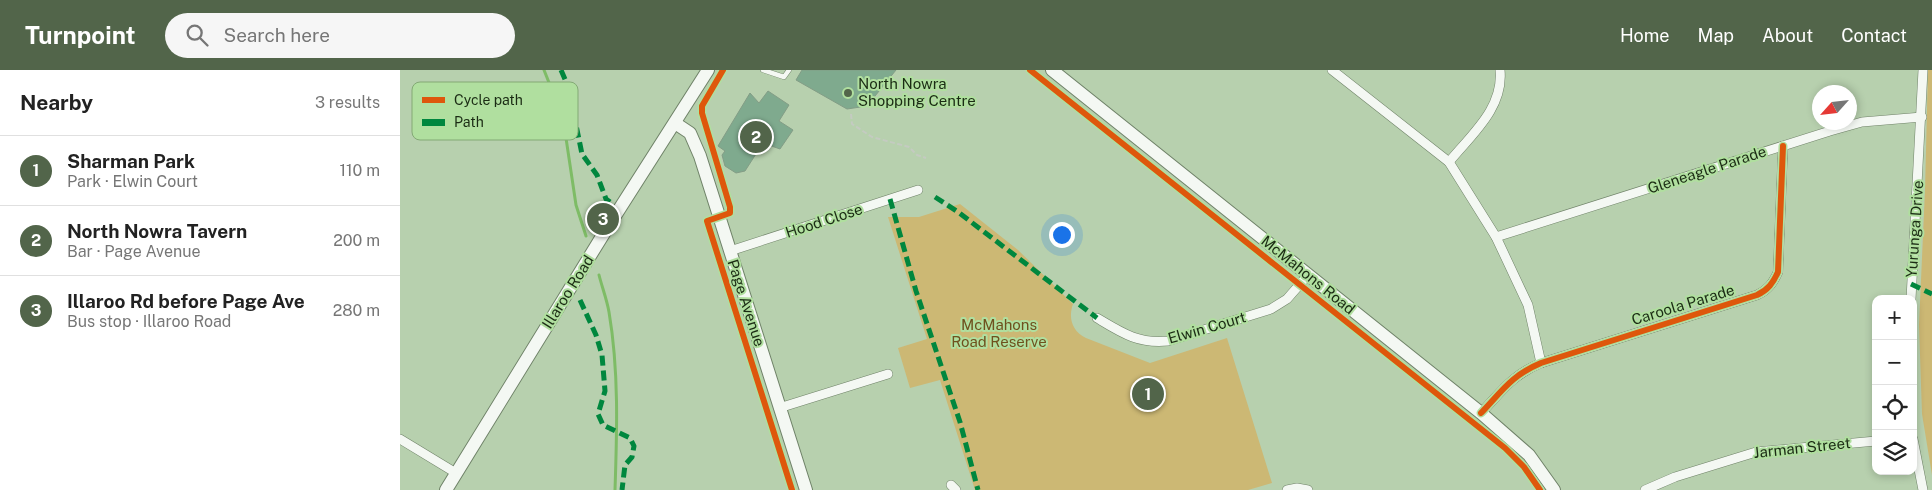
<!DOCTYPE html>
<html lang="en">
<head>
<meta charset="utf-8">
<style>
  :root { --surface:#fff; --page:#f6f6f6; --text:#222; --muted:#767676; --line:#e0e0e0; --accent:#52654a }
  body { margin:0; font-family:"Public Sans",sans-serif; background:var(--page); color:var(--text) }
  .controls { position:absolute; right:15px; bottom:15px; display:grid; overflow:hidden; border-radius:10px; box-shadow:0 2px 8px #0003 }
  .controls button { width:45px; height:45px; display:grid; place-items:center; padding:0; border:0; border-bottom:1px solid var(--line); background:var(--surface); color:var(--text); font:25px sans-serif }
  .compass { position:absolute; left:1412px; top:15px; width:45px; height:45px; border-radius:50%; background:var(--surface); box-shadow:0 2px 8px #0003; rotate:243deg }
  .you { position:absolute; left:661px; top:164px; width:18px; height:18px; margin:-12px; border:4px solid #fff; border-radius:50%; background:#1a73e8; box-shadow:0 0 0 8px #1a73e833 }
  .badge { display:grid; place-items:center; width:32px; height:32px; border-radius:50%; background:var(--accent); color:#fff; font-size:16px; font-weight:700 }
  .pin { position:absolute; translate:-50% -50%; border:2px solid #fff; box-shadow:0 1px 5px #0006 }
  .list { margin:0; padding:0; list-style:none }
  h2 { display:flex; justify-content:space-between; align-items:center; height:65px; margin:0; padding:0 20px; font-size:21px }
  h2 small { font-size:16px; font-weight:400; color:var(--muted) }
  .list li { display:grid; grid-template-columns:32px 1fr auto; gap:15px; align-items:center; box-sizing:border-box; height:70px; padding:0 20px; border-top:1px solid var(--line) }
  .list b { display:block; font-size:19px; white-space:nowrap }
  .list p { margin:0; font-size:16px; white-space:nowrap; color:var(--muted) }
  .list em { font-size:16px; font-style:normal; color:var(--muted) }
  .icon { flex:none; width:28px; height:28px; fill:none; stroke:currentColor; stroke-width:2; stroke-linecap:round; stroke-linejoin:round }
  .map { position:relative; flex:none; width:1532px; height:420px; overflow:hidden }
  header { display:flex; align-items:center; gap:30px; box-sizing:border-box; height:70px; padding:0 25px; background:var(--accent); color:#fff }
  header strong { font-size:24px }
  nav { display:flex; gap:28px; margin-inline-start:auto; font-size:18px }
  .search { width:350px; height:45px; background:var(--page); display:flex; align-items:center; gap:12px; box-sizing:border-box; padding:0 18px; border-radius:28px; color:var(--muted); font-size:19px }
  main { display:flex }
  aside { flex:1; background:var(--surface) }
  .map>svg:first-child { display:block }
  .green { fill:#ccb874 }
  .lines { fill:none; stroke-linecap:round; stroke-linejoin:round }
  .stream { stroke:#7ebc66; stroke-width:3 }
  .building { fill:#7faa8e; stroke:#839d86 }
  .lane-casing { stroke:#6f8268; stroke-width:5.5 }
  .street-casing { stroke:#6f8268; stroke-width:10 }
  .secondary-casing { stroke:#6f8268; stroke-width:14 }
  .path { stroke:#c4cbc1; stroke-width:2; stroke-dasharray:5 2.5; stroke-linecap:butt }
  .lane { stroke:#f4f8f3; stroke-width:4.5 }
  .street { stroke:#f4f8f3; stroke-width:9 }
  .secondary { stroke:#f4f8f3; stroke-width:12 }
  .quiet { stroke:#00873e; stroke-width:5; stroke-dasharray:10 5; stroke-linecap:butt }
  .cycleway-casing { stroke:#b0df9f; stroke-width:9 }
  .cycleway { stroke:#de570c; stroke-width:6 }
  .poi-dot { fill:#52654a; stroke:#b0df9f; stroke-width:2 }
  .labels { text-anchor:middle; stroke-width:4; stroke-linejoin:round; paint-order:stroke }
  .poi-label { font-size:15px; fill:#1b2c14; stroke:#b0df9f; text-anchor:start }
  .street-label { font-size:15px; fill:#1b2c14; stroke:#b0df9f }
  .park-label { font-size:15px; fill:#6f511e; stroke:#b0df9f }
  .key { fill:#b0df9f; stroke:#83a975; stroke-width:1 }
  .key-label { font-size:14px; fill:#1b2c14 }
</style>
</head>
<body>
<header>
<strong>Turnpoint</strong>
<div class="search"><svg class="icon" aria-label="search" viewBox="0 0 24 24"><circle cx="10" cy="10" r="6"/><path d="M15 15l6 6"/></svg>Search here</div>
<nav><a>Home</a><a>Map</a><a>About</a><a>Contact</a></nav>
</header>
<main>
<aside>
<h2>Nearby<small>3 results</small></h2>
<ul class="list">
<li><span class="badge">1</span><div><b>Sharman Park</b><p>Park · Elwin Court</p></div><em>110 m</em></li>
<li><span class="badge">2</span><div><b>North Nowra Tavern</b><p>Bar · Page Avenue</p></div><em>200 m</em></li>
<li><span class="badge">3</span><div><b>Illaroo Rd before Page Ave</b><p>Bus stop · Illaroo Road</p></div><em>280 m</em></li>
</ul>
</aside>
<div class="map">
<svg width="1532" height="420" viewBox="0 0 1532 420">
  <rect width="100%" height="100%" fill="#b7d0ae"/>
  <g class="green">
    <path d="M1528 0H1532V405L1522 344 1519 255 1525 120Z"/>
    <path d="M560 134 618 180 673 234C668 248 672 261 686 268L750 293 827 268 872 413 848 420H575L540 310 510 318 498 278 527 269 488 147H519Z"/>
  </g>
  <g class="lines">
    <g class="stream">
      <path d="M144 0 163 48 176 135 186 166"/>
      <path d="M199 205C202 217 207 230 209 242 219 301 217 361 215 420"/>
    </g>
  </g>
  <g class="building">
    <path d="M402 0H496L467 36 447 39 396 10Z"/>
    <path d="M368 21 389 35 379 51 393 60 380 79 363 73 345 101 336 103 325 96 322 85 325 81 318 76 350 23 359 33Z"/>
  </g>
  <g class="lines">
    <defs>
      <path id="lane" d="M363 0 384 7 389 0"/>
      <g id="street">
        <path d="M932 0 1049 92 1096 167 1128 235 1141 293"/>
        <path d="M1049 92C1071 65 1104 38 1100 0"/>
        <path d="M1096 167 1430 61 1462 52 1522 47"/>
        <path d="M330 181 518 120"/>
        <path d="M1511 229 1523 0"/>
        <path d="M697 248C722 263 738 274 768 271L871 239 887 229 908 205"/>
        <path d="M379 338 488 304"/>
        <path d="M1081 343C1102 321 1112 305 1141 293L1357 225C1368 220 1373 213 1378 202L1383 76"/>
        <path d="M0 369 56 403"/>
        <path d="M1513 369 1523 420"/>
        <path d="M551 415 556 420"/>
        <path d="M887 420 897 418 908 420"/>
        <path d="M1245 420 1275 407 1356 382 1476 371"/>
      </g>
      <g id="secondary">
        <path d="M652 0 1081 343 1129 385 1154 420"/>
        <path d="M275 53 290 63 300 86 406 420"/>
        <path d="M46 420 206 160 308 0"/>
      </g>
    </defs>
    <use href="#lane" class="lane-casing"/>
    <use href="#street" class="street-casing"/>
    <use href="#secondary" class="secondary-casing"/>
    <path class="path" d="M451 44 452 54 472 67 509 77 517 85 526 88"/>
    <use href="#lane" class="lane"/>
    <use href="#street" class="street"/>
    <use href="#secondary" class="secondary"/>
    <g class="quiet">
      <path d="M161 0 168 16 182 84 197 105 206 129 210 132"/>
      <path d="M535 127 558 142 697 248"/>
      <path d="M490 129 516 221 560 352 578 420"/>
      <path d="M1511 214 1532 224"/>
      <path d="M180 230 196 265 202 285 205 321 198 344 203 355 230 368 234 376 232 387 225 395 222 420"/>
    </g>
    <defs>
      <g id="cycleway">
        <path d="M323 0 302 36V43L330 137V143L307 151 392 420"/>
        <path d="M630 0 1105 378 1124 397 1140 420"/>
        <path d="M1081 343C1102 321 1112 305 1141 293L1357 225C1368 220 1373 213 1378 202L1383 76"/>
      </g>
    </defs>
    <use href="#cycleway" class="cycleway-casing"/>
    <use href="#cycleway" class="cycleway"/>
  </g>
  <circle class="poi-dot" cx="448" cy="23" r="5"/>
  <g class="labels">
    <g class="poi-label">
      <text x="458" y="19">North Nowra<tspan x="458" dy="17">Shopping Centre</tspan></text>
    </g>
    <g class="street-label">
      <text transform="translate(1307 100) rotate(-18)" y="5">Gleneagle Parade</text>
      <text transform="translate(424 151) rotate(-18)" y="5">Hood Close</text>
      <text transform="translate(1515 159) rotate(-86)" y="5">Yurunga Drive</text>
      <text transform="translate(908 205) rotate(39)" y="5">McMahons Road</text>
      <text transform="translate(168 222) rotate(-58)" y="5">Illaroo Road</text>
      <text transform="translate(346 233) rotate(72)" y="5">Page Avenue</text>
      <text transform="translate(1283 235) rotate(-17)" y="5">Caroola Parade</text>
      <text transform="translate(807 258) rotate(-16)" y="5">Elwin Court</text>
      <text transform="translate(1402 378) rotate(-6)" y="5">Jarman Street</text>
    </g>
    <g class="park-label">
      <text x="599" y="260">McMahons<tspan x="599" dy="17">Road Reserve</tspan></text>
    </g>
  </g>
  <rect x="12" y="12" width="166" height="58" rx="8" class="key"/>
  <rect x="22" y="27" width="23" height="6" fill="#de570c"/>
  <rect x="22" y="49" width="23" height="7" fill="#00873e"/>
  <g class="key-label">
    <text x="54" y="35">Cycle path</text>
    <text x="54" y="57">Path</text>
  </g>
</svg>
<div class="controls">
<button>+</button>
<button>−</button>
<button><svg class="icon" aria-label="locate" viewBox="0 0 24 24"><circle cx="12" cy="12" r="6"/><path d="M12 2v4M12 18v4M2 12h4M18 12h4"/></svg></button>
<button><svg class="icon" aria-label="layers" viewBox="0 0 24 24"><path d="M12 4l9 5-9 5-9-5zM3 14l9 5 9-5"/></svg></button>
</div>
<svg class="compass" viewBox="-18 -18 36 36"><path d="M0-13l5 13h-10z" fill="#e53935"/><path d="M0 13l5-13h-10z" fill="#767676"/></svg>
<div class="you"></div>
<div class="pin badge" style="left:748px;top:324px">1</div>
<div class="pin badge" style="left:356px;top:67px">2</div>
<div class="pin badge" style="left:203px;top:149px">3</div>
</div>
</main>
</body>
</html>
